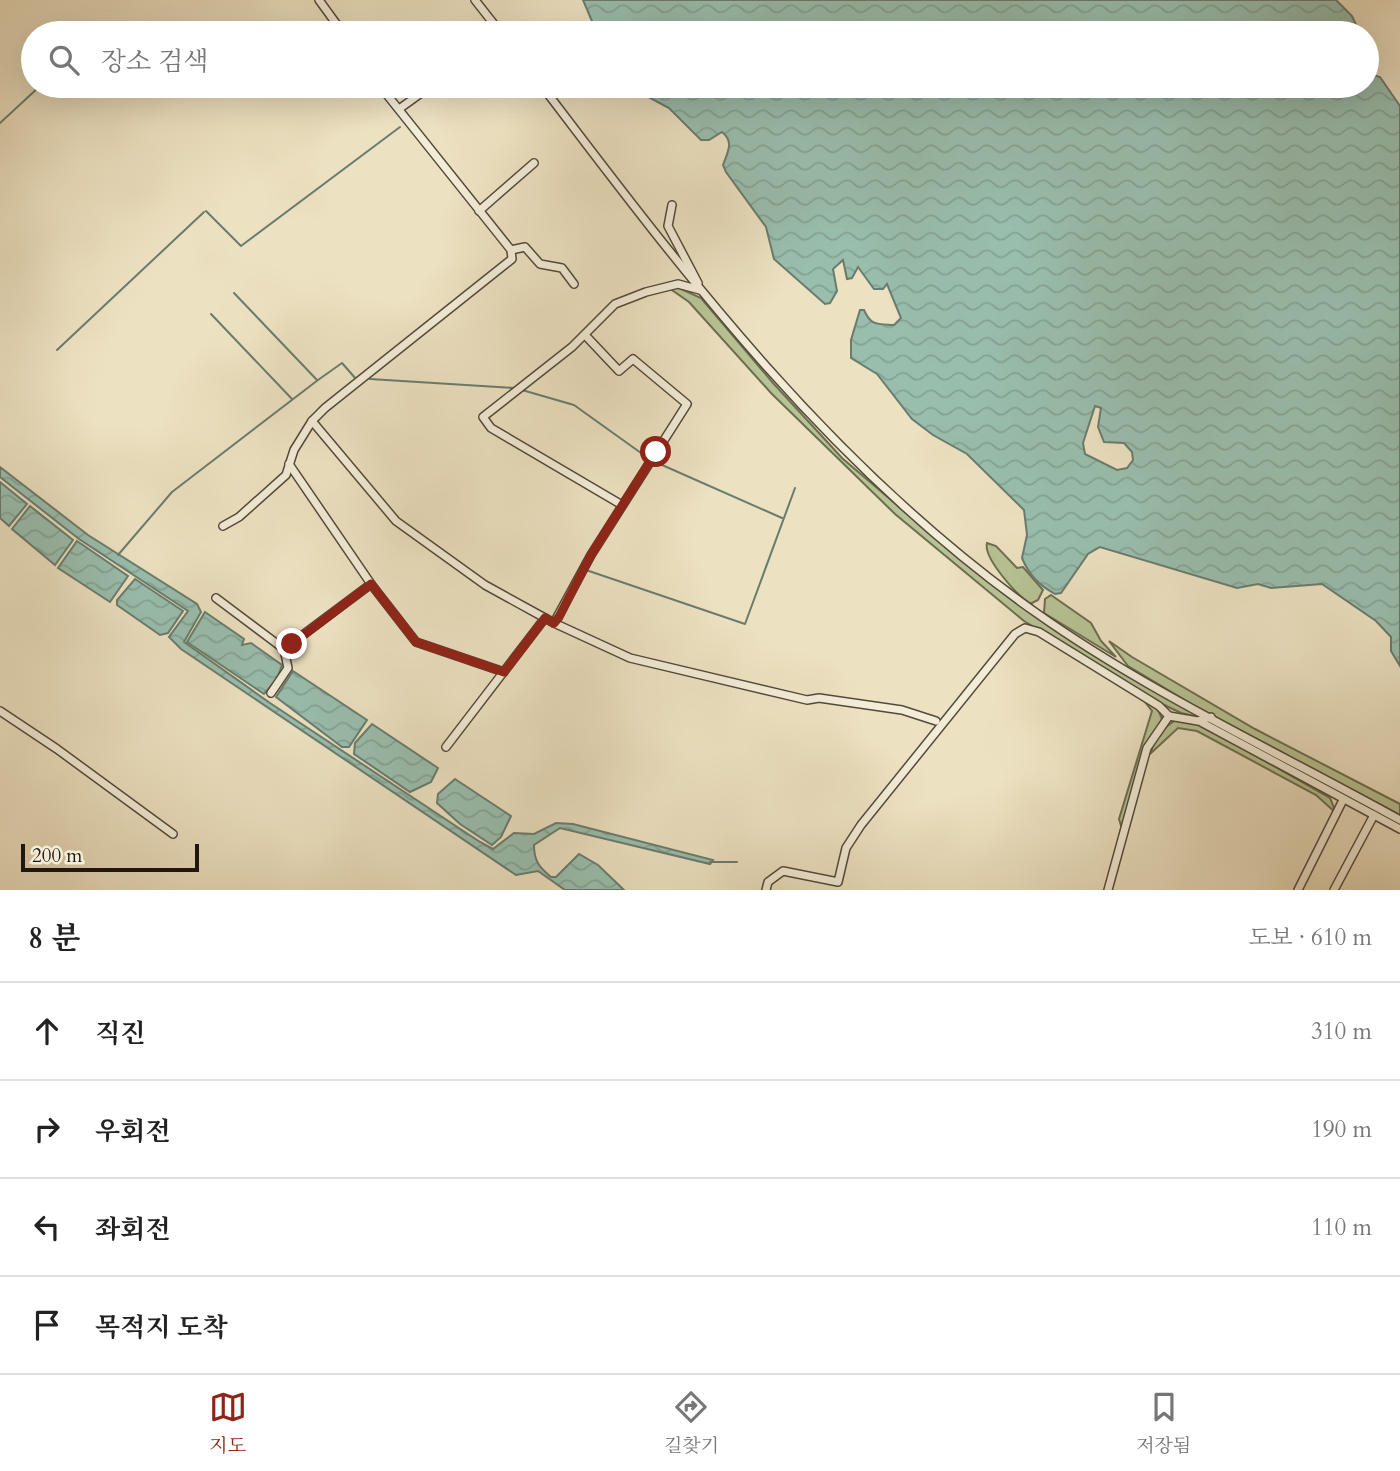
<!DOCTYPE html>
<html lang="ko">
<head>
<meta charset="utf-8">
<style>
  :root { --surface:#fff; --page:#f2f2f2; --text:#222; --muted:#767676; --line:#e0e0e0; --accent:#8f2418 }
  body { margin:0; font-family:Cardo,"Noto Serif KR",serif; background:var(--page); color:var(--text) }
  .scale { position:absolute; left:21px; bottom:18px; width:178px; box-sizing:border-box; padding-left:7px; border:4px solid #20180e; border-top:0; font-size:19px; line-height:24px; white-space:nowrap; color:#20180e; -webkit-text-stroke:5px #f3ecd7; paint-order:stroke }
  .stop { position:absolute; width:21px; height:21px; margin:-16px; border:5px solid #8f2418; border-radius:50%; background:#fff }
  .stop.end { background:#8f2418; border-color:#fff; box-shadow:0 2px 7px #0008 }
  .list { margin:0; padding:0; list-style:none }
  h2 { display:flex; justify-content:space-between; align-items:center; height:91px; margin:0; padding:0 28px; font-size:30px }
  h2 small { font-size:23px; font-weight:400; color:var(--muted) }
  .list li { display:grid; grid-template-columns:46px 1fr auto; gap:21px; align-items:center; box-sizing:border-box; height:98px; padding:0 28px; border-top:2px solid var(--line) }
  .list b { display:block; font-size:26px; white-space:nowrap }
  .list em { font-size:23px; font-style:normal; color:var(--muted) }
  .icon { flex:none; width:38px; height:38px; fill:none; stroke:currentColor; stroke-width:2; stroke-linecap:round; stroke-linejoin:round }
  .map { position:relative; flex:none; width:1400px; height:890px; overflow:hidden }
  .search { position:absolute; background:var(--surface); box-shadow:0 7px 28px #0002; left:21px; right:21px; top:21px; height:77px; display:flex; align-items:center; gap:18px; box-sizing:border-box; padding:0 24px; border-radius:38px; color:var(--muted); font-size:26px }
  .sheet { height:483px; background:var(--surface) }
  nav { display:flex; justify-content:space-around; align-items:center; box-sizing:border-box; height:98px; border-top:2px solid var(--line); background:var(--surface); font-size:19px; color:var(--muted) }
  nav a { display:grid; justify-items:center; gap:4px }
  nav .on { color:var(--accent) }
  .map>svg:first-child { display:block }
  .grass { fill:#b7c394; stroke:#6c6e51; stroke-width:2 }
  .water { fill:url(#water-waves); stroke:#697c6e; stroke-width:2; fill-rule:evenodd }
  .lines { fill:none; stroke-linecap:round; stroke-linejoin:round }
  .stream { stroke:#697c6e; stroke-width:2 }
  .minor-casing { stroke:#534a3b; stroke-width:10 }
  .minor { stroke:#f3ecd7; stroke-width:7 }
  .route { stroke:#8f2418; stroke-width:9 }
</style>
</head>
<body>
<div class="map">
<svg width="1400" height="890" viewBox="0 0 1400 890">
  <defs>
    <pattern id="water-waves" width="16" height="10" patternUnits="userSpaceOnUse" patternTransform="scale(1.75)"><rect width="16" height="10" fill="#99beae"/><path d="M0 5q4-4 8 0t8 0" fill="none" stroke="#84a394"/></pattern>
  </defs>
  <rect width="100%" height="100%" fill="#ece1c1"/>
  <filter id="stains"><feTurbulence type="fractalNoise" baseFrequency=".00286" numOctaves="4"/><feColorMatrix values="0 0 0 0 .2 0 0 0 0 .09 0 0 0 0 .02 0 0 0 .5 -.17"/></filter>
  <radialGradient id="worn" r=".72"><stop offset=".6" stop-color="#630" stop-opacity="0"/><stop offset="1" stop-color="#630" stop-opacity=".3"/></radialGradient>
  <g class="grass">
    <path d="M669 288H679L701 298 773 383 842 458 960 559 1028 611 1202 718 1181 713 1158 702 1024 621 895 514 772 394 689 302Z"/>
    <path d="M987 543 996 546 1017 568 1023 567 1043 590 1038 600 1030 604C1017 595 983 558 987 543Z"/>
    <path d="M1051 595 1091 623 1101 641 1116 657 1044 613 1045 599Z"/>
    <path d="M1109 641 1132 657 1255 729 1400 804V815L1195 706 1128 666Z"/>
    <path d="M1145 702 1157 707 1162 719 1143 755 1122 829 1119 819 1152 711Z"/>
    <path d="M1176 720 1196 722 1330 798 1336 813 1316 795 1197 731 1178 728 1150 754C1155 739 1162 728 1176 720Z"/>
    <path d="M1204 723 1217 726 1400 823V828Z"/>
  </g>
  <g class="water">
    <path d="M583 0H1336L1352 16 1360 33H597Z"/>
    <path d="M1367 73 1380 77 1400 106V666L1391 651V637L1376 621 1322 584 1271 588 1258 584 1237 588 1100 547 1088 554 1061 593 1055 594C1039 585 1029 575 1022 558L1027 535 1024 510 967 454 933 435 912 419 877 374 851 358V340L860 310H864C871 326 877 324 894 325L901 318 887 284 883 289H874L858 267 852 278 847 279 843 260 833 269 837 291 830 303 825 304 774 259 766 227 726 172 723 165C727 153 735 142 722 132L709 140H701L669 108 628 86H1367ZM1095 406 1101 408 1098 427 1104 442 1124 443 1132 452 1133 460 1127 468 1117 470 1085 454 1083 443Z"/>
    <path d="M0 467 88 535 197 604 201 612 184 642 270 703 480 842 493 849 514 833 534 834 556 823 573 824 713 860 710 864 560 828 534 845C534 861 539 867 551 877H556L579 854 598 865 624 890H565L538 871 516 875 181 649 169 637 188 611 79 539 0 477Z"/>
    <path d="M0 482 27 504 9 526 0 518Z"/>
    <path d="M30 506 73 540 55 565 12 529Z"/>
    <path d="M77 541 128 576 110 602 58 568Z"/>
    <path d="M135 579 183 611 168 633 160 635 117 605V600Z"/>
    <path d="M205 612 244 639 242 645 251 643 282 665 277 679 264 694 187 642Z"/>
    <path d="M293 671 367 720 349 747H342L276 697Z"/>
    <path d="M372 724 438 768 431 782 410 792 354 754 355 743Z"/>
    <path d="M455 779 511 816 501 837 492 845 460 824 437 803 438 794Z"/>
  </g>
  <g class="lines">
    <g class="stream">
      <path d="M0 123 40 86"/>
      <path d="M206 211 241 246 400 127"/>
      <path d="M234 293 317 380"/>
      <path d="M211 314 292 399"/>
      <path d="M57 350 204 212"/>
      <path d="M370 379 514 388"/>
      <path d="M522 390 574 405 648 458"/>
      <path d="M653 461 782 518"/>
      <path d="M118 555 172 492 318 380 342 363 356 379"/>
      <path d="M586 570 745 624 795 488"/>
      <path d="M710 862H737"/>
    </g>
    <defs>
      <g id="minor">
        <path d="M319 0 343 33"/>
        <path d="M475 0 501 33"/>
        <path d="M542 86C689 280 834 470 1035 612 1149 693 1278 752 1400 820"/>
        <path d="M399 109 431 86"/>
        <path d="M672 205 668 226 698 283"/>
        <path d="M479 211 534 163"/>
        <path d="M511 250 525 247 540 264 562 268 574 284"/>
        <path d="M312 421 396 521 485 585 554 623 630 658 807 700 819 698 902 710 936 721"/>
        <path d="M289 464 371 584 416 642 504 672"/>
        <path d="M622 505 491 428 483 417 572 347 615 304 646 292 678 284 700 290"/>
        <path d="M223 526 239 517 286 475 294 450 312 421 325 408 512 259 511 250 380 86"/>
        <path d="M216 598 284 649 288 668 271 693"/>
        <path d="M554 623 591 555 687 404 633 359 619 371 585 335"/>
        <path d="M284 649 371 584"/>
        <path d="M0 711 57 749 173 834"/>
        <path d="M1199 721 1400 829"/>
        <path d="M446 747 545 618"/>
        <path d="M766 890 768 882 783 871 838 882 846 848 861 825 1015 634 1025 628 1039 632 1159 706 1169 716"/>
        <path d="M1108 890 1147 748 1169 716 1198 721 1211 717"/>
        <path d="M1298 890 1343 800"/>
        <path d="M1334 890 1374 815"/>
      </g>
    </defs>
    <use href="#minor" class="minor-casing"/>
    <use href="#minor" class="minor"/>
  </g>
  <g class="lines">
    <path class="route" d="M292 644 371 584 416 642 504 672 545 618 554 623 559 617 591 555 656 452"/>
  </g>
  <rect width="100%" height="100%" filter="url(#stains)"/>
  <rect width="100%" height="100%" fill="url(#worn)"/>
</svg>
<div class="scale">200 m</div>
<div class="stop" style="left:656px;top:452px"></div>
<div class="stop end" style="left:292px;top:644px"></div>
<div class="search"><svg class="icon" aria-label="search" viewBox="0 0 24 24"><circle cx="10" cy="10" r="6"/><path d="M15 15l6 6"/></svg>장소 검색</div>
</div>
<section class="sheet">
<h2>8 분<small>도보 · 610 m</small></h2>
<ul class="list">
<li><svg class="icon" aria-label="ahead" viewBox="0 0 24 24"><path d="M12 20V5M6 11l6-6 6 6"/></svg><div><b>직진</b></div><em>310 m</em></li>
<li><svg class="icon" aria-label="right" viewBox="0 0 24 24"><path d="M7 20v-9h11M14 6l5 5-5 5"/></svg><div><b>우회전</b></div><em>190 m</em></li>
<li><svg class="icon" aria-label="left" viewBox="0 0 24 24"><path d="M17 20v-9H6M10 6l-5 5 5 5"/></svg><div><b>좌회전</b></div><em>110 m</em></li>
<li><svg class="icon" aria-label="arrive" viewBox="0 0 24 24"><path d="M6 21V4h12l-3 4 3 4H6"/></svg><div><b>목적지 도착</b></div></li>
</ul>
</section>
<nav>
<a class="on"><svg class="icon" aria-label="map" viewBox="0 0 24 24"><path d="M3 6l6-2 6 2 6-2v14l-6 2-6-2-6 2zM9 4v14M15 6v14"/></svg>지도</a>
<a><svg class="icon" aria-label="directions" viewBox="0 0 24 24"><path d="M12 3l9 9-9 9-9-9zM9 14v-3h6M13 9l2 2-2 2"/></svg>길찾기</a>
<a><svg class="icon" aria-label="saved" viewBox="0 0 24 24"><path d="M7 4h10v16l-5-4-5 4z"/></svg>저장됨</a>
</nav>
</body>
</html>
